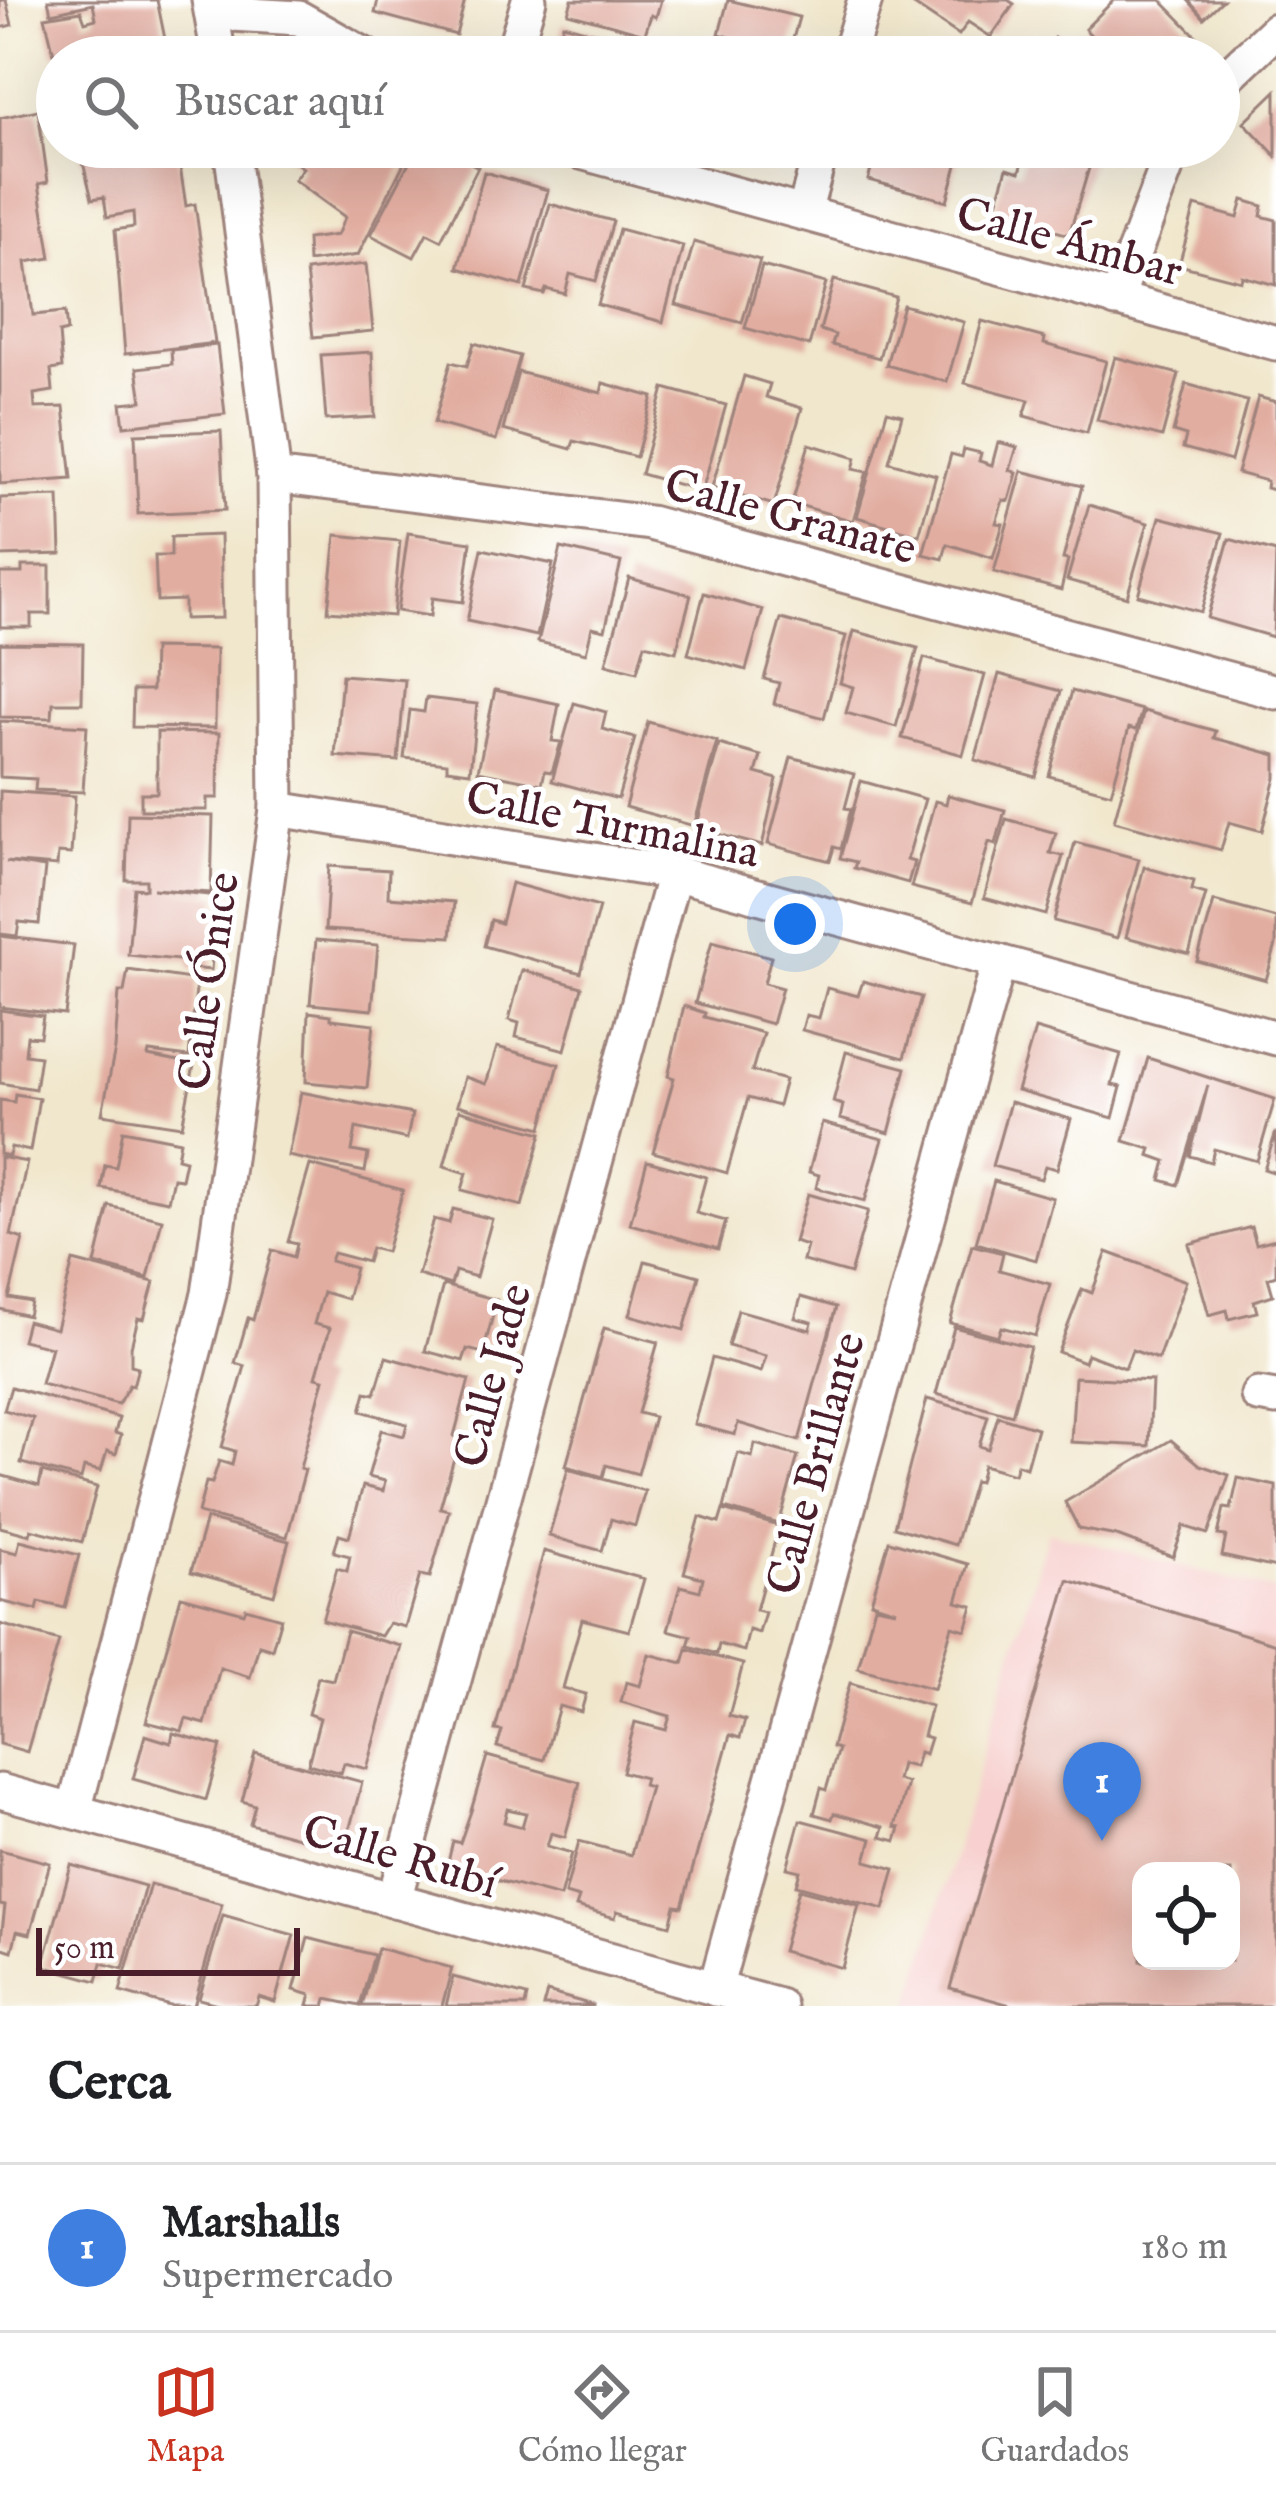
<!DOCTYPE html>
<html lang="es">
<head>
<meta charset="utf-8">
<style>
  :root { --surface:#fff; --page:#f2f2f2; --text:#202124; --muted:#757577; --line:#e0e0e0; --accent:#c8321e }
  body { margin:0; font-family:"IM FELL English",serif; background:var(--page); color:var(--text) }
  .controls { position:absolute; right:36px; bottom:36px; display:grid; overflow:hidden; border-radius:24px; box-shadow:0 12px 48px #0002 }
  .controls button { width:108px; height:108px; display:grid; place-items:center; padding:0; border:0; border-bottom:3px solid var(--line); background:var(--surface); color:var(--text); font:60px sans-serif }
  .scale { position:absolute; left:36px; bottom:30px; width:264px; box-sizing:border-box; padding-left:12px; border:6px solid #4a1f2b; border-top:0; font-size:33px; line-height:42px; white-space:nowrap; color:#4a1f2b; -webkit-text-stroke:9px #fff; paint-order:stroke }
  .you { position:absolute; left:795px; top:924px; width:42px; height:42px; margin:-30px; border:9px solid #fff; border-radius:50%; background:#1a73e8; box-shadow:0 0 0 18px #1a73e833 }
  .badge { display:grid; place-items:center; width:78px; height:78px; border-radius:50%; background:var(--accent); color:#fff; font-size:39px; font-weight:700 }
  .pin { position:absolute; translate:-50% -99px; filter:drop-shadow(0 3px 6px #0008) }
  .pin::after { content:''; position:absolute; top:63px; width:42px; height:36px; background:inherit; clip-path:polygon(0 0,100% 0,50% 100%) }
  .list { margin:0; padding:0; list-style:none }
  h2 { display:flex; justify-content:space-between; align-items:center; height:156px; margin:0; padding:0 48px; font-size:51px }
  h2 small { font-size:39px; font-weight:400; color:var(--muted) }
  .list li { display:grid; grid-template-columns:78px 1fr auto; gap:36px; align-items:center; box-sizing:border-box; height:168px; padding:0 48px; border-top:3px solid var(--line) }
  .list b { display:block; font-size:45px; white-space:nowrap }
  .list p { margin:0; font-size:39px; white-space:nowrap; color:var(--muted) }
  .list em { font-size:39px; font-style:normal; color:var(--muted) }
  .icon { flex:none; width:66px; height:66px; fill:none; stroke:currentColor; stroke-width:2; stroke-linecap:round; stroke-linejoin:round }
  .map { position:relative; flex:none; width:1276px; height:2006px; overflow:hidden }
  .search { position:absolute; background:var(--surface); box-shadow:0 12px 48px #0002; left:36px; right:36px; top:36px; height:132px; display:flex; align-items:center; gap:30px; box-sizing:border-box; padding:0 42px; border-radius:66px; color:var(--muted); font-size:45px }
  .sheet { height:324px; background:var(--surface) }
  nav { display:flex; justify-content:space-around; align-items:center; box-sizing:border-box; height:168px; border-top:3px solid var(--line); background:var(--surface); font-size:33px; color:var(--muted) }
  nav a { display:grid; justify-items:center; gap:6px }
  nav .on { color:var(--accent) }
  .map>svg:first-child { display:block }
  .built { fill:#f7d0cf; fill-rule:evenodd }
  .building { fill:#e2ada1; fill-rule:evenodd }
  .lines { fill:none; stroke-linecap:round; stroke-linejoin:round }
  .minor-casing { stroke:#9e837c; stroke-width:39 }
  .minor { stroke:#fff; stroke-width:33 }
  .labels { text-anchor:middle; stroke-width:10; stroke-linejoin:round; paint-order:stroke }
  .street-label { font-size:45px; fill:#4a1f2b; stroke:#fff }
</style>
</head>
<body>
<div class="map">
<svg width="1276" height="2006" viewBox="0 0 1276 2006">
  <rect width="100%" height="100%" fill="#fff"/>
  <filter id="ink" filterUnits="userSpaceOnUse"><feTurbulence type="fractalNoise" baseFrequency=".00833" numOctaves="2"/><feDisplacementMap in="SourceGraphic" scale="24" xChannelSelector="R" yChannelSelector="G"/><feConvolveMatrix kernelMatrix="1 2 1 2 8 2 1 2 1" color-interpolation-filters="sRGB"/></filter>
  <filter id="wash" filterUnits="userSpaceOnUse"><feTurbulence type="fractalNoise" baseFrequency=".004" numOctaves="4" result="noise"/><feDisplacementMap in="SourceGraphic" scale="48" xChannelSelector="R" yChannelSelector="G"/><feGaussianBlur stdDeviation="2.7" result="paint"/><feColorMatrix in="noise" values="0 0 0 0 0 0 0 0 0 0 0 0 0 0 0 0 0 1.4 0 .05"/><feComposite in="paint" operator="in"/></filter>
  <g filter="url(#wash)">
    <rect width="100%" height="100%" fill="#f1e7cd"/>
    <path class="built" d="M1048 1531 1276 1591V2006H910ZM1141 1871H1231V1961H1141Z"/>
    <g id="blocks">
      <g class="building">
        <path d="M0 0H6L12 25 0 28Z"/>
        <path d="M48 0H157L166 44 159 47 161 57H87L85 49 54 54 45 17 81 11 85 22 96 19 93 4 51 13Z"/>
        <path d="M378 0H465L456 35 375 13Z"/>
        <path d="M572 0H661L656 17 651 15 645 34 568 13Z"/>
        <path d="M728 0 799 17 788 57H739L744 41 719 34Z"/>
        <path d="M913 0H1008L1014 4 991 37 968 22 959 35 911 3Z"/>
        <path d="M1114 0H1161L1198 38 1179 57H1112L1085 29Z"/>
        <path d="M1188 0H1223L1204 18Z"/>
        <path d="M563 24 680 56 679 57H554Z"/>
        <path d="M1054 38 1084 57H1044Z"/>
        <path d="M1276 91V156L1244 122Z"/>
        <path d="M38 110 48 182 39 184 51 258 26 262 33 315 65 312 67 331 59 333 62 368 51 370 53 391 34 394 35 408 64 407 72 479 0 484V118Z"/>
        <path d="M101 147H177L186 206 195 204 215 343 125 354 115 230 134 227 133 212 107 217 104 197 92 199 80 150Z"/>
        <path d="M292 147H381L404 163 358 255 308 262 307 239 337 235 345 217 294 180 303 168 286 155Z"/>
        <path d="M417 147H440L478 167 441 240 427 233 414 257 371 235Z"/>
        <path d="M877 147H962L947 201 868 180Z"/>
        <path d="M1015 147H1058L1092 158 1069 235 994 213 1007 168 1020 172 1024 158 1012 154Z"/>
        <path d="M484 172 548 190 522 286 458 268Z"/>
        <path d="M1243 200 1263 206 1261 216 1276 220V285L1242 276 1241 281 1179 265 1195 206 1238 218Z"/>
        <path d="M550 204 613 221 596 281 570 274 565 294 546 289 544 294 526 290Z"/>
        <path d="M619 229 683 246 663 322 598 305Z"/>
        <path d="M694 242 760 260 742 323 676 305Z"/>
        <path d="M366 264 373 331 313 337 306 271Z"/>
        <path d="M762 266 826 283 809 346 745 328Z"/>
        <path d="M834 280 896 297 879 358 832 345 835 335 820 330Z"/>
        <path d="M903 305 964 322 947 382 886 365Z"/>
        <path d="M982 321 1045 338 1044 344 1106 361 1087 433 1024 416 1029 400 965 383Z"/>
        <path d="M474 343 520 356 496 440 434 423 451 362 467 366Z"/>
        <path d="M217 345 225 414 124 426 121 403 142 401 137 368 172 364 171 350Z"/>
        <path d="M372 352 375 417 326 420 321 355Z"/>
        <path d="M1115 357 1179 374 1162 437 1097 420Z"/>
        <path d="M518 372 601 393 603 383 653 397 636 457 574 441 571 449 503 430Z"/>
        <path d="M744 376 770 384 766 397 802 408 774 505 712 487Z"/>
        <path d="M1186 384 1247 401 1231 461 1183 448 1186 436 1173 432Z"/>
        <path d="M664 388 726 405 702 491 641 474Z"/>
        <path d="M1258 397 1276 402V491L1266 488 1267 481 1237 473Z"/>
        <path d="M887 411 902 415 889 462 936 475 919 535 857 517Z"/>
        <path d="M221 431 225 510 138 514 135 434Z"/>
        <path d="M998 442 1017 447 1010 470 1017 473 1009 501 1003 500 996 523 1003 524 993 558 947 544 943 559 923 554 951 454 962 457 964 449 981 453 979 461 992 465Z"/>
        <path d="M809 444 856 458 853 469 867 472 853 521 792 503Z"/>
        <path d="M1022 471 1082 486 1063 559 1068 560 1061 590 994 572Z"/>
        <path d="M59 496 61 554 0 556V498Z"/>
        <path d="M1089 505 1148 523 1127 597 1067 580Z"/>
        <path d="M1160 517 1223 533 1201 612 1138 595Z"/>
        <path d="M408 533 471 542 463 602 432 598 430 616 397 611Z"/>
        <path d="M220 535 222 618 184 619V600L157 601 155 556H171V537Z"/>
        <path d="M336 535 400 541 393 616 328 611Z"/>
        <path d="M1229 539 1276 552 1273 637 1207 618Z"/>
        <path d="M561 548 621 562 605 630 592 627 586 653 538 642Z"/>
        <path d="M482 549 553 564 537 636 467 621Z"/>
        <path d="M22 566H50V614H31V627H0V573H22Z"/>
        <path d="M629 578 691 595 676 652 645 644 637 672 606 664Z"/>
        <path d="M704 593 763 610 746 670 688 654Z"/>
        <path d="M781 619 846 636 824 718 774 704 779 683 764 679Z"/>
        <path d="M854 631 918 648 896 727 846 713 853 687 840 683Z"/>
        <path d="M0 643 83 644 82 703H53L52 718 0 717Z"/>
        <path d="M153 648 216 649 215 728 132 727 133 690H152Z"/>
        <path d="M924 658 985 675 963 755 902 738Z"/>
        <path d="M999 674 1061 691 1036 777 975 760Z"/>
        <path d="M342 675 405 680 398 761 335 756Z"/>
        <path d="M495 690 559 704 552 741 561 742 552 772 545 771 542 784 478 771Z"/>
        <path d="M1072 691 1142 710 1136 730 1129 728 1111 793 1049 776Z"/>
        <path d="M426 698 477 704 470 772 447 769V763L404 758 410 710 424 712Z"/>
        <path d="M574 703 606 712 602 729 635 738 618 799 552 781Z"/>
        <path d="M1144 711 1216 731 1214 738 1276 755V778L1262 831 1229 822 1221 850 1114 821Z"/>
        <path d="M0 721 87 726 83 792 35 790 36 779 0 777Z"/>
        <path d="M648 722 717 741 694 826 625 807Z"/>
        <path d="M157 732 219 733 218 798H207V810H141V793H157Z"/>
        <path d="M719 744 761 756 756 773 777 779 762 846 696 828Z"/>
        <path d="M791 757 854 774 845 808 851 809 841 849 834 847 830 861 768 844Z"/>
        <path d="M861 781 925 799 907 860 914 862 908 883 854 868 856 862 840 858Z"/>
        <path d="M0 791 75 796 71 854 58 853 57 866 6 862 45 868 39 924 19 922 17 936 0 934Z"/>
        <path d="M948 795 1005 810 996 844 989 842 972 903 911 887 935 801 946 804Z"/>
        <path d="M128 814 213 816 211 893 153 889 218 896 211 970 189 968V961L128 955 134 888 146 889V880H126Z"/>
        <path d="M1006 819 1056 833 1050 853 1063 856 1046 915 984 898Z"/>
        <path d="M1075 842 1139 859 1117 938 1054 921Z"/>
        <path d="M329 866 389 870 388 897 454 902 451 937 325 930Z"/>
        <path d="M1144 867 1194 881 1192 890 1206 894 1189 954 1126 937Z"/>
        <path d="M511 883 599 907 581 973 484 946 491 920 501 923Z"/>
        <path d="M1214 901 1276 918V945L1266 980 1197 961Z"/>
        <path d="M0 936 74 945 65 1015 0 1007Z"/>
        <path d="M316 940 378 945 372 1010 310 1004Z"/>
        <path d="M712 941 771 957 764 983 782 988 772 1024 695 1003Z"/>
        <path d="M128 970 197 980 189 1057 149 1052 148 1056 194 1065 182 1126 102 1114 115 1049 119 992H124Z"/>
        <path d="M522 970 582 987 565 1050 516 1037 519 1023 509 1020Z"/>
        <path d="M863 981 921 997 904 1058 802 1030 806 1015 819 1018 827 988 858 996Z"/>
        <path d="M684 1006 705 1013 704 1017 763 1033 752 1071 785 1080 778 1106 748 1098 727 1173 653 1152 674 1078 668 1076Z"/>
        <path d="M0 1010 43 1016 40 1037 27 1036 25 1054 40 1056 35 1089 0 1083Z"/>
        <path d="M309 1012 331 1015V1019L374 1024 367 1088 306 1082Z"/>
        <path d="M1035 1029 1121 1054 1112 1085 1121 1087 1113 1118 1017 1091Z"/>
        <path d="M497 1047 559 1064 542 1128 457 1105 465 1077 486 1084Z"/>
        <path d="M846 1052 906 1068 889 1133 840 1119 843 1105 833 1102Z"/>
        <path d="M1148 1058 1275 1099 1257 1161 1214 1149 1211 1162 1190 1156 1208 1085 1178 1185 1161 1180 1166 1161 1149 1155 1151 1149 1124 1141Z"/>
        <path d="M301 1092 412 1114 407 1139 356 1128 352 1151 368 1154 365 1172 288 1156Z"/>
        <path d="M15 1094 39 1098 30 1151 11 1147 9 1156 0 1154V1100L14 1102Z"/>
        <path d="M1010 1102 1071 1119 1057 1169 1045 1166 1041 1179 992 1166Z"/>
        <path d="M459 1110 542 1133 522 1206 462 1190 467 1173 444 1166Z"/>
        <path d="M822 1123 883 1139 865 1201 816 1188 819 1175 809 1172Z"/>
        <path d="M123 1130 180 1141 177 1158 185 1160 181 1179 173 1178 168 1201 101 1188 105 1165 116 1167Z"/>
        <path d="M1276 1132V1173L1264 1169Z"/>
        <path d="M0 1157 27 1162 11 1235 23 1239 9 1298 31 1302 28 1316 0 1309Z"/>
        <path d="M647 1161 706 1177 696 1213 726 1221 718 1249 630 1224Z"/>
        <path d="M310 1165 403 1190 386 1252 371 1248 367 1262 333 1253 330 1261 355 1268 347 1299 323 1292 314 1324 330 1328 316 1377 324 1379 300 1468 305 1470 287 1537 198 1513 206 1482 212 1483 219 1461 232 1465 235 1451 222 1447 245 1366 235 1363 248 1318 253 1320 272 1250 294 1257 297 1244 288 1242Z"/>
        <path d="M994 1181 1053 1198 1036 1260 976 1243Z"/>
        <path d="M808 1194 868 1211 850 1274 803 1261 807 1246 794 1242Z"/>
        <path d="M109 1206 162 1219 148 1278 95 1264Z"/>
        <path d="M453 1209 492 1219 476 1277 455 1271 451 1285 418 1275 434 1219 449 1223Z"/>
        <path d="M1251 1227 1256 1244 1276 1239V1275L1268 1278 1273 1295 1254 1301 1257 1312 1229 1319 1227 1310 1209 1315 1189 1244Z"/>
        <path d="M972 1245 1003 1253 999 1270 1050 1284 1035 1336 1001 1327 998 1336 950 1323Z"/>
        <path d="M1107 1252 1186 1281 1158 1359 1132 1350 1125 1368 1087 1354 1084 1362 1058 1352 1082 1289 1092 1293Z"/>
        <path d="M73 1261 154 1282 144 1319 138 1318 131 1347V1365L138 1367 133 1386 129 1385 118 1404 41 1384 51 1347 22 1340 27 1321 56 1329Z"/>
        <path d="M645 1261 699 1276 684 1330 630 1315Z"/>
        <path d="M443 1285 497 1300 483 1353 467 1349 463 1361 425 1351Z"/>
        <path d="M801 1297 836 1307 799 1441 738 1423 735 1435 694 1424 712 1358 761 1372 766 1356 728 1346 738 1310 810 1330 812 1322 795 1318Z"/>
        <path d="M954 1327 1030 1347 1012 1415 936 1394Z"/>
        <path d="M604 1328 658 1342 638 1413 654 1417 638 1474 606 1465 603 1477 566 1466Z"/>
        <path d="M386 1357 469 1380 454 1436 460 1437 440 1508 449 1510 430 1577 420 1575 405 1627 389 1623 381 1636 322 1620 337 1568 347 1571 350 1556 334 1552 339 1534 349 1537 363 1486 383 1491 385 1481 368 1477 381 1430 404 1436 407 1424 361 1411 366 1392 375 1394Z"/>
        <path d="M1075 1377 1152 1381 1149 1446 1071 1442Z"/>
        <path d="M11 1387 119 1418 115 1433 121 1435 116 1454 107 1451 101 1471 84 1467 81 1479 21 1463 33 1418 4 1410Z"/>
        <path d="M927 1399 988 1416 979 1446 988 1449 998 1416 1037 1428 1026 1467 1017 1464 1014 1474 983 1465 979 1482 974 1481 955 1545 894 1527Z"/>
        <path d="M1171 1440 1200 1465 1229 1475 1208 1534 1184 1526 1173 1557 1117 1536 1079 1529 1065 1502Z"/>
        <path d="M755 1444 798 1456 779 1524 724 1508 738 1453 752 1457Z"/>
        <path d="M568 1469 645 1491 635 1526 611 1519 602 1551 549 1536Z"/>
        <path d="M42 1472 97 1487 82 1542 31 1529 30 1535 0 1527V1475L39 1486Z"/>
        <path d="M1238 1478 1276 1486V1568L1222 1556 1226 1536 1218 1535 1224 1508 1231 1509Z"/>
        <path d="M723 1510 779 1526 756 1610 765 1612 759 1633 749 1630 744 1651 719 1644 717 1654 688 1646 691 1636 668 1630 680 1586 700 1591 703 1578 684 1573 700 1517 719 1523Z"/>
        <path d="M206 1519 289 1541 274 1595 191 1572Z"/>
        <path d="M20 1540 79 1555 65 1608 39 1602 37 1610 0 1601V1549L17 1553Z"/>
        <path d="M889 1541 968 1564 957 1602 973 1606 966 1630 952 1626 934 1689 858 1668 875 1606 896 1610 871 1602Z"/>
        <path d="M544 1551 644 1579 629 1631 582 1619 563 1688 586 1694 581 1712 559 1706 544 1760 497 1747 502 1731 495 1730Z"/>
        <path d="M1068 1580 1276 1644V2006H1014L950 1988ZM1141 1871H1231V1961H1141Z"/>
        <path d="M181 1596 244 1613 246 1608 281 1618 272 1649 259 1645 250 1677 220 1668 205 1724 186 1719 182 1731 146 1722Z"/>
        <path d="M0 1624 59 1641 27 1752 0 1744Z"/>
        <path d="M346 1631 401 1646 367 1769 344 1763 341 1773 308 1764 320 1718 308 1714 318 1677 333 1680Z"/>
        <path d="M687 1649 743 1664 729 1716 745 1720 740 1738 730 1735 682 1907 675 1906 670 1925 617 1911 615 1918 576 1907 579 1898 565 1894 579 1841 631 1855 650 1787 643 1785 645 1778 622 1772 635 1722 666 1730 670 1716 621 1702 626 1682 640 1686 649 1654 683 1663Z"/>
        <path d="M850 1683 931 1706 923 1736 930 1738 925 1754 919 1752 915 1767 901 1764 897 1780 907 1783 895 1827 900 1828 896 1841 881 1837 884 1827 834 1813 832 1819 814 1814 821 1788 826 1790 838 1749 832 1747Z"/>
        <path d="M173 1733 221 1746 206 1800 133 1779 145 1735 171 1743Z"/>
        <path d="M255 1753 362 1782 344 1850 250 1824 255 1805 242 1801Z"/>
        <path d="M487 1756 580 1782 565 1837 551 1833 547 1846 572 1853 560 1897 447 1867 453 1841 460 1843 471 1811ZM507 1809 526 1813 522 1827 504 1822Z"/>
        <path d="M800 1820 872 1839 866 1861 895 1869 884 1909 796 1885 800 1871 787 1868Z"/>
        <path d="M0 1850 50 1863 30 1934 17 1931 12 1951 0 1947 5 1906 0 1905Z"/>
        <path d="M71 1865 145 1886 123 1969 102 1963 97 1981 43 1966Z"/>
        <path d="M150 1884 222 1904 194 2006H170L120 1992Z"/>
        <path d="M799 1889 859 1905 842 1968 782 1951Z"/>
        <path d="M223 1915 294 1935 275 2002 259 1997 256 2006H225L199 1999Z"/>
        <path d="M308 1938 374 1955 360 2006 327 1999 325 2006H311L308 2005 311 1995 294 1990Z"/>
        <path d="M378 1948 452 1968 442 2006H362Z"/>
        <path d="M453 1977 527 1996 525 2006H446Z"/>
        <path d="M547 1992 592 2005V2006H543Z"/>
      </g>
    </g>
  </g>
  <g filter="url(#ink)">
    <use href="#blocks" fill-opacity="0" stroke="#9e837c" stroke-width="3"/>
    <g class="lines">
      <defs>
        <g id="minor">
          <path d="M209 0 219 57"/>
          <path d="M214 13 299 18 368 57"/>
          <path d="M512 57 529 0"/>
          <path d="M848 57 865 0"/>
          <path d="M1219 84 1276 30"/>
          <path d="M563 147 1276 343"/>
          <path d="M804 213 822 147"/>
          <path d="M1116 300 1174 147"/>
          <path d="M274 476 650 523 1276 692"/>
          <path d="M277 809 674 873 1276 1038"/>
          <path d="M1258 1395 1276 1398"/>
          <path d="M0 1791 779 2006"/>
          <path d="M74 1811 209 1294 277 809 274 476 231 147"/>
          <path d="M394 1900 674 873"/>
          <path d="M715 1989 999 962"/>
        </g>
      </defs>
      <use href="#minor" class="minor-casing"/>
      <use href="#minor" class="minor"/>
    </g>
  </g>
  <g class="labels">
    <g class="street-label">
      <text transform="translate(1070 240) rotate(15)" y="16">Calle Ámbar</text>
      <text transform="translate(791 515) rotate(15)" y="16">Calle Granate</text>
      <text transform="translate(613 823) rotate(11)" y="16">Calle Turmalina</text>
      <text transform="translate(207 981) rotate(-82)" y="16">Calle Ónice</text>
      <text transform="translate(491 1375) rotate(-75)" y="16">Calle Jade</text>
      <text transform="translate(814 1463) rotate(-75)" y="16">Calle Brillante</text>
      <text transform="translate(401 1855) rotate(16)" y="16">Calle Rubí</text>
    </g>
  </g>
</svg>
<div class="controls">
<button><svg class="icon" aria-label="locate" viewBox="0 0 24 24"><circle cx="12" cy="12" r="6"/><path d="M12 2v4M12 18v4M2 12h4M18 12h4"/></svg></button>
</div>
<div class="scale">50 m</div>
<div class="you"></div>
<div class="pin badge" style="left:1102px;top:1841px;background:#3f7fe0">1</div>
<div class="search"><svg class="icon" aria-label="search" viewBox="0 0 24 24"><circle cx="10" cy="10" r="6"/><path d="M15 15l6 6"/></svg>Buscar aquí</div>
</div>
<section class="sheet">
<h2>Cerca<small></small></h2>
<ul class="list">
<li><span class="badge" style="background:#3f7fe0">1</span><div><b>Marshalls</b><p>Supermercado</p></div><em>180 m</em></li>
</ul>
</section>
<nav>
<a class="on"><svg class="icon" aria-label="map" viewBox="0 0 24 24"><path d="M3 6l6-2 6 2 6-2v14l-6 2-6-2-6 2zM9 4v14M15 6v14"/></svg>Mapa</a>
<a><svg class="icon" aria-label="directions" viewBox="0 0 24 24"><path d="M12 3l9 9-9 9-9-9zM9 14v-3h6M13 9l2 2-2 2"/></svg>Cómo llegar</a>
<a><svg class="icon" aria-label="saved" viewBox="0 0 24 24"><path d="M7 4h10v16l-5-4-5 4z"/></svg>Guardados</a>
</nav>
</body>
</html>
